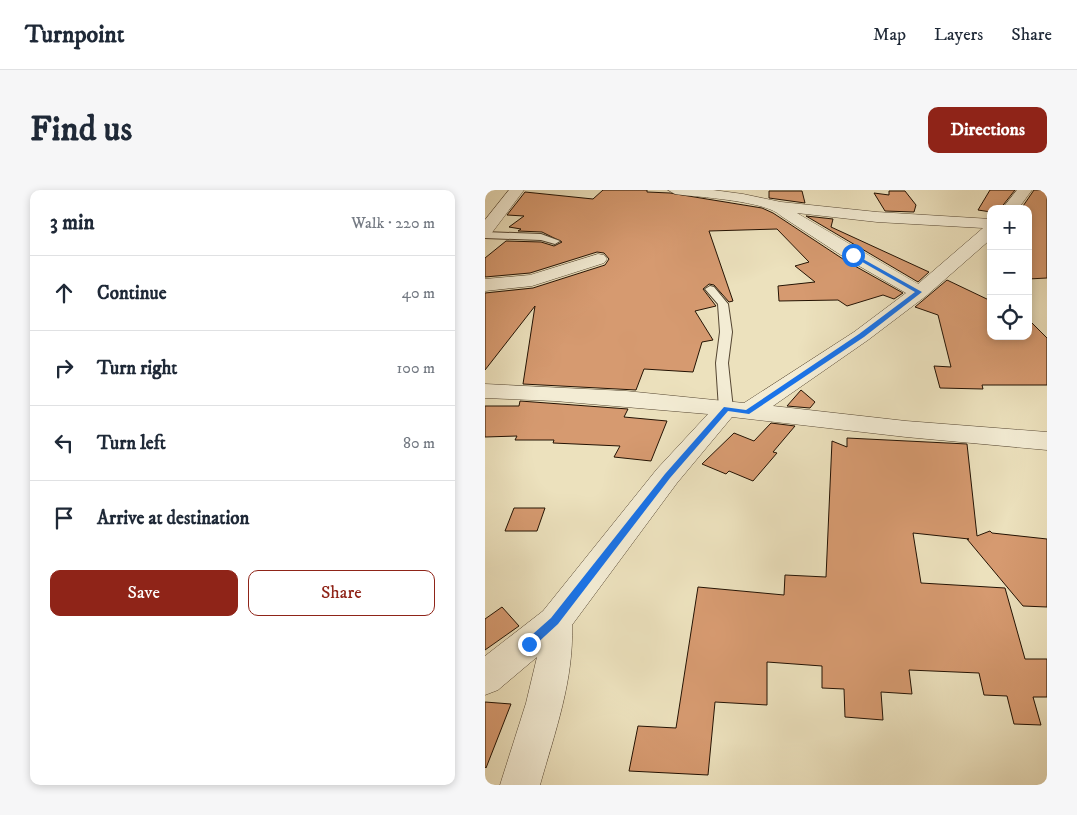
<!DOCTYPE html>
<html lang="en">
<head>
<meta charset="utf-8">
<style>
  :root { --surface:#fff; --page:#f6f6f7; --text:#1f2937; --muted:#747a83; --line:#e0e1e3; --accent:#8f2418 }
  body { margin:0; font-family:"IM FELL DW Pica",serif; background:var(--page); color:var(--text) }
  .controls { position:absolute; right:15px; top:15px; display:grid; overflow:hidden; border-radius:10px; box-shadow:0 2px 8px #0003 }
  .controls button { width:45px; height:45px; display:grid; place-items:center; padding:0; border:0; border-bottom:1px solid var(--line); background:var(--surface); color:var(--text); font:25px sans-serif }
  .stop { position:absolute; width:15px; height:15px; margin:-11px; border:4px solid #1a73e8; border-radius:50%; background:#fff }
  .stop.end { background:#1a73e8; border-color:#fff; box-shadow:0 1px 5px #0008 }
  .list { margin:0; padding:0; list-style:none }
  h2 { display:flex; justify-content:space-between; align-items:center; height:65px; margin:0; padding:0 20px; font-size:21px }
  h2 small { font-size:16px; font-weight:400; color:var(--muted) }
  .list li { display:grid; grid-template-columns:32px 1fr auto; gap:15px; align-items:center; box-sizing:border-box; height:75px; padding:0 20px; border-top:1px solid var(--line) }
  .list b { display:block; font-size:19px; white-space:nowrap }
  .list em { font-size:16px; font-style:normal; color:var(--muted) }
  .actions { display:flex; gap:10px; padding:15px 20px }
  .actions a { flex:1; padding:11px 0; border:1px solid var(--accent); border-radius:10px; text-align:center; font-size:18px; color:var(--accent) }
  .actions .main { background:var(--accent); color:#fff }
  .icon { flex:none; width:28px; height:28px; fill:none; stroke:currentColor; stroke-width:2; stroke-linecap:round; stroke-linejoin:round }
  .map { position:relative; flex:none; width:562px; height:595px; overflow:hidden; border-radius:10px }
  header { display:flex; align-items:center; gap:30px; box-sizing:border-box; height:70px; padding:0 25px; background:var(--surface); border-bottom:1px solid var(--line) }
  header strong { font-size:24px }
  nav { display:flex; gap:28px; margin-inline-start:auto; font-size:18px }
  .intro { display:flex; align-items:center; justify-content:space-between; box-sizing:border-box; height:120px; padding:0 30px }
  h1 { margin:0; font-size:35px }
  .button { padding:12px 22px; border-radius:10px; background:var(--accent); color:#fff; font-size:18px; font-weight:700 }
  main { display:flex; gap:30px; padding:0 30px }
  aside { flex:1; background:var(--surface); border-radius:10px; box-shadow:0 2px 8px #0003 }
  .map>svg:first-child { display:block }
  .building { fill:#d69a70; stroke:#231203 }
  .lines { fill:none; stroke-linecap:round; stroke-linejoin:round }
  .service-casing { stroke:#554632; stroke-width:2 }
  .minor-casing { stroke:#554632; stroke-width:1 }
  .service { fill:#f3ecd4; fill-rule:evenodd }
  .minor { fill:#f3ecd4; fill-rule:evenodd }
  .route { fill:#1a73e8 }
</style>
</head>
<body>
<header>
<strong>Turnpoint</strong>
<nav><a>Map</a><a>Layers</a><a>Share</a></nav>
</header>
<div class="intro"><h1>Find us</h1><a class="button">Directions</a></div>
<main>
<aside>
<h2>3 min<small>Walk · 220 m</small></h2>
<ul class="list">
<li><svg class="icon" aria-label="ahead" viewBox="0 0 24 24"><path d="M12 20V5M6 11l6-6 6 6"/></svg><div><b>Continue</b></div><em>40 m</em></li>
<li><svg class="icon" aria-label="right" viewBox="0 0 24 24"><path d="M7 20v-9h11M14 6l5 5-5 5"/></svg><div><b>Turn right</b></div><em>100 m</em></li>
<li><svg class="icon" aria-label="left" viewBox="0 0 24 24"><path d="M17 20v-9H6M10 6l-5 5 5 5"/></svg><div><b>Turn left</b></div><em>80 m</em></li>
<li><svg class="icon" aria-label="arrive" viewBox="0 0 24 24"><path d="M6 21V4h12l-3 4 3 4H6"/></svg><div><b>Arrive at destination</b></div></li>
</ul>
<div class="actions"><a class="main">Save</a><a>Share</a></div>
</aside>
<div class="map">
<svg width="562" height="595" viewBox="0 0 562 595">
  <rect width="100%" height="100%" fill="#ece1bd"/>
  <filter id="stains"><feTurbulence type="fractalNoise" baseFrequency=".004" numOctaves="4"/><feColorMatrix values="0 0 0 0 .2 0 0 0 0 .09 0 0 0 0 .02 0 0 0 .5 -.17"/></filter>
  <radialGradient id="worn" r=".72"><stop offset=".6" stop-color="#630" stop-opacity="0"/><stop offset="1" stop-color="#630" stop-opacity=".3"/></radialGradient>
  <g class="building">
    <path d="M118 0H162V2L185 3 277 18 288 23 361 71 418 103 409 109 398 105 362 116 353 110 294 111 293 96 330 92 310 76 324 72 292 39 224 41 248 111 244 112 229 95 224 94 218 99 231 116 210 121 228 150 217 152 208 182 159 179 151 200 38 194 50 116 0 180V103L48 98 120 75 124 69 119 63 112 62 45 83 0 87V68L21 51 56 52 69 56 77 52 57 42 33 41 36 39 24 37 39 26 22 25 40 2 108 9Z"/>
    <path d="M505 0H530L515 19H506V22L493 20Z"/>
    <path d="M549 0H562V88L543 89V19H536Z"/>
    <path d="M284 1H317L320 13 284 8Z"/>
    <path d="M404 1H420L431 15 429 22 400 21 389 3 404 5Z"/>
    <path d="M321 26 348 29 346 37 444 82 433 92Z"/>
    <path d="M462 90 506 111V146H543V129L562 148V195H497L498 199 455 198 449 176 466 177 453 125 430 117Z"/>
    <path d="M316 200 330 212 325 218 302 216Z"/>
    <path d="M35 211 143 219 139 227 182 231 166 271 129 267 135 256 68 253 69 250H30L32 246 0 247V216H34Z"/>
    <path d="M286 233 310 236 288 262 292 263 268 291 244 281 241 284 217 274 249 243 269 251Z"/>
    <path d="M362 248 482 254 492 346 505 341 507 343 562 349V417L538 416 482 349H484L428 343 436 393 520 398 540 469H562V507H548L556 535 529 534 522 506 499 505 494 483 424 480 427 504 396 502 398 530 360 527 359 499 337 498V476L282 472V515L230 512 223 585 144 581 153 536 191 538 213 397 299 405 300 385 341 387 347 251 362 257Z"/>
    <path d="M29 318H60L52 341H20Z"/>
    <path d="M17 417 34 436 0 460V429Z"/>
    <path d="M0 512 26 514 1 578 0 577Z"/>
  </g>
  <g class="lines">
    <defs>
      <g id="service">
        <path d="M0 42 56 44 75 51 70 54 56 50 0 48Z"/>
        <path d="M225 96 229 97 243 114 247 142 243 173 248 219 241 223 234 219 231 173 235 142 233 114 220 99Z"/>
      </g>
      <g id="minor">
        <path d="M24 0H39L6 44 0 46V30Z"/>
        <path d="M183 0H228L258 4 296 12 392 22 506 29V49L441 106 383 150 288 216 421 231 562 242V260L421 247 247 227 192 293 87 435C89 490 70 542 55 595H15L41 513 52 467 13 500 0 505V466L58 421 172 279 223 224 70 211 0 208V194L141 201 259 213 369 142 421 103 362 69 296 26C283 11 212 7 190 4ZM312 23 392 32 498 38 433 94Z"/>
        <path d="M532 0H547L533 19H517Z"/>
        <path d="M113 64 119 65 122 69 119 73 47 96 0 101V89L45 85Z"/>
      </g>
    </defs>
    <use href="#service" class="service-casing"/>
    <use href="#minor" class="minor-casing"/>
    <use href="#service" class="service"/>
    <use href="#minor" class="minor"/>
  </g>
  <path class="route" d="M369 64 437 102 379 147 264 224 243 221 185 288 73 434 48 457H40V451L66 428 180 284 239 217 261 220 374 144 430 102 365 65Z"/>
  <rect width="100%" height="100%" filter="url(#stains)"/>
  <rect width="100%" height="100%" fill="url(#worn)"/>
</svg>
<div class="controls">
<button>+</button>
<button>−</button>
<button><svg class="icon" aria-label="locate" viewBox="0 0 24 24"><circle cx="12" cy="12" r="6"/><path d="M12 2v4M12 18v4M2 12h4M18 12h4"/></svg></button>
</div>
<div class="stop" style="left:368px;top:65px"></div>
<div class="stop end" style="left:44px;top:454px"></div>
</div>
</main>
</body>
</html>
